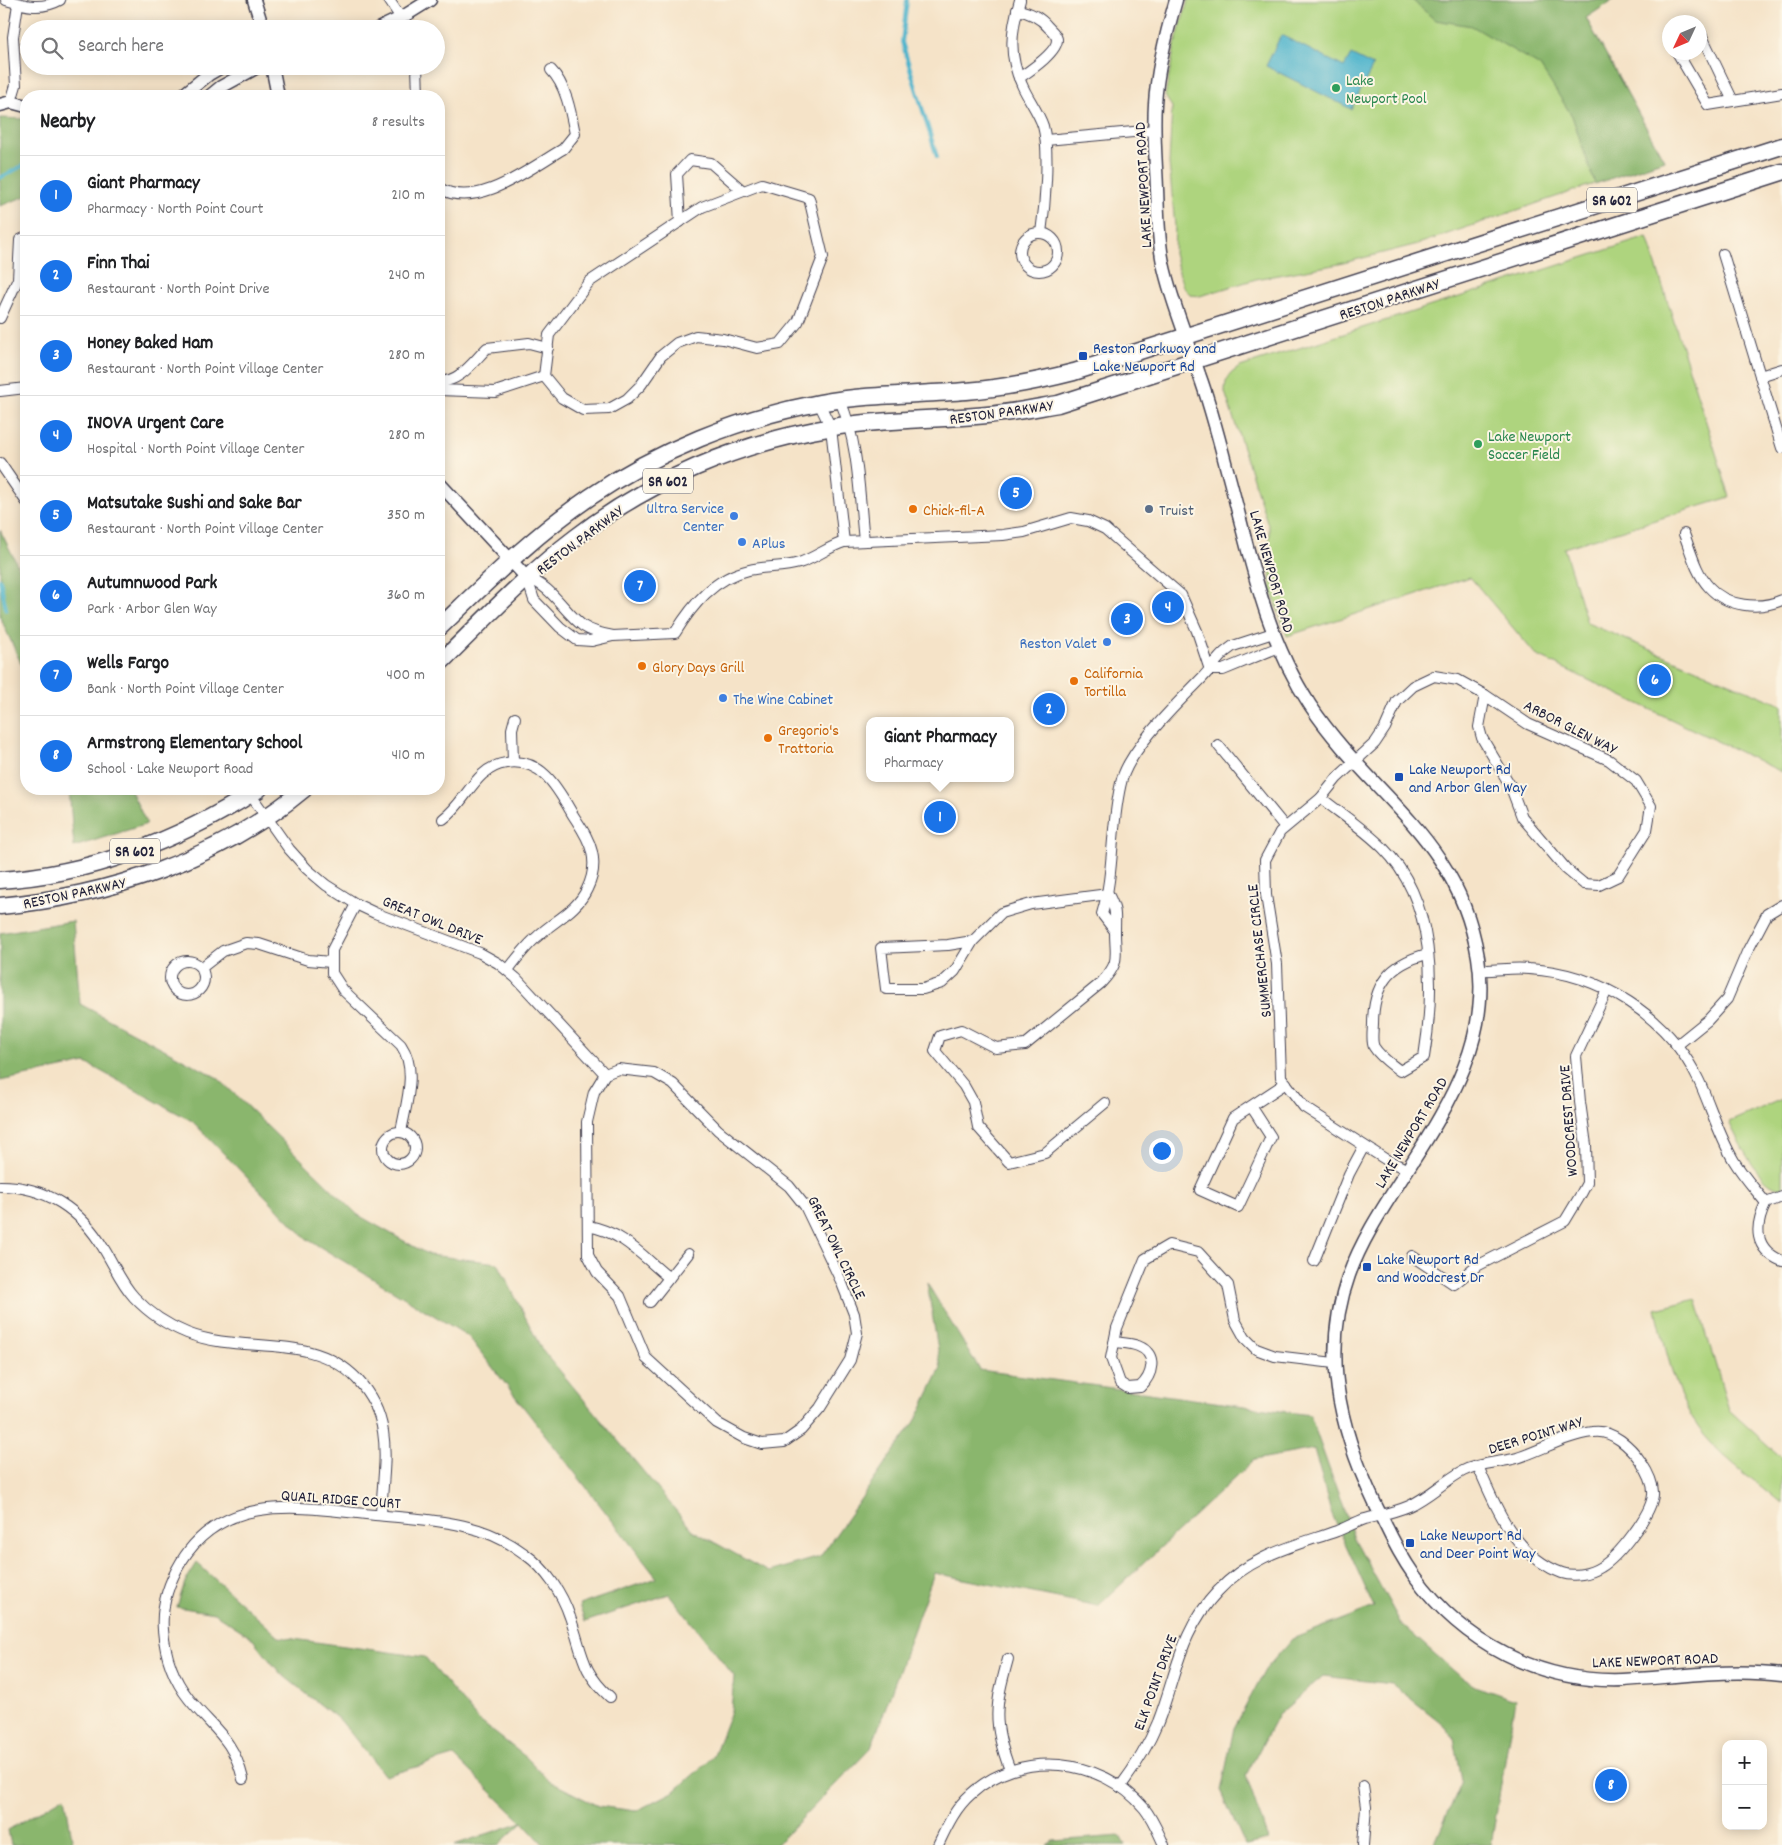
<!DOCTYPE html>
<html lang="en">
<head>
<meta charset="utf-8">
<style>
  :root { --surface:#fff; --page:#f6f6f6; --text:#202124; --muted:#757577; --line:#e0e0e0; --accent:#1a73e8 }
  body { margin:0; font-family:Dekko,sans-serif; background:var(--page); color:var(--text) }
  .controls { position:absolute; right:15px; bottom:15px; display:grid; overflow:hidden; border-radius:10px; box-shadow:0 2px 12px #0003 }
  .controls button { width:45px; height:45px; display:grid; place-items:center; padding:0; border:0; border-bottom:1px solid var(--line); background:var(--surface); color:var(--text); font:25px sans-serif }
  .compass { position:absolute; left:1662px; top:15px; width:45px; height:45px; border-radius:50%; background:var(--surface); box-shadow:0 2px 12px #0003; rotate:226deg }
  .you { position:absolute; left:1161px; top:1150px; width:18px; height:18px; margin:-12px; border:4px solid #fff; border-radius:50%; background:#1a73e8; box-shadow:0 0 0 8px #1a73e833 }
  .badge { display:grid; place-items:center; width:32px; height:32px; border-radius:50%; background:var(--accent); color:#fff; font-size:16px; font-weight:700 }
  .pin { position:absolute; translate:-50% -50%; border:2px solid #fff; box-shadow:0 1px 5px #0006 }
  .popup { position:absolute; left:866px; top:717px; width:148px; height:65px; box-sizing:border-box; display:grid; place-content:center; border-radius:10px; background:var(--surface); filter:drop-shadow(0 1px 4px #0005); font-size:16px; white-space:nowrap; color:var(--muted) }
  .popup b { font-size:19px; color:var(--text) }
  .popup::after { content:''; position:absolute; left:50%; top:100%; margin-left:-10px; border:10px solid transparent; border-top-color:var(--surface) }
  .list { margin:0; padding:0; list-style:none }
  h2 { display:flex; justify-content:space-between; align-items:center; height:65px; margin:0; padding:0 20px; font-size:21px }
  h2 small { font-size:16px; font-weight:400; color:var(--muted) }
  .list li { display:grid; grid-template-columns:32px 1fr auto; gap:15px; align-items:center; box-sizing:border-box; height:80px; padding:0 20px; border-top:1px solid var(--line) }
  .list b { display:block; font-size:19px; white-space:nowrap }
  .list p { margin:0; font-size:16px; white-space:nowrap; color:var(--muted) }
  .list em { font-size:16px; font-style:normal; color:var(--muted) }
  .icon { flex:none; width:28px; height:28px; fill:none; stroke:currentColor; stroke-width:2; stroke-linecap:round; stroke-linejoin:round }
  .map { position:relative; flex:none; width:1782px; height:1845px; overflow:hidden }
  .search { position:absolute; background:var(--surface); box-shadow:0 2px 12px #0003; left:20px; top:20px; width:425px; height:55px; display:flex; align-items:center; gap:12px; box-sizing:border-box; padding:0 18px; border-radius:28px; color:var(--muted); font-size:19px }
  .panel { position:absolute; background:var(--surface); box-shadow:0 2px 12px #0003; left:20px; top:90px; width:425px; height:705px; border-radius:20px }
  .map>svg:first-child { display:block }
  .green { fill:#aed47e; stroke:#687b5c }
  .forest { fill:#8ab66d; stroke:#566c54 }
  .water { fill:#4db4cc; stroke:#386b84 }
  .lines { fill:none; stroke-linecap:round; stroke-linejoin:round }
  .stream { stroke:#4db4cc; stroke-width:4 }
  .minor-casing { stroke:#423f50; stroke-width:12 }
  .tertiary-casing { stroke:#423f50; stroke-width:15 }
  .primary-casing { stroke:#423f50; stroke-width:19 }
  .minor { stroke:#fff; stroke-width:10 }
  .tertiary { stroke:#fff; stroke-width:12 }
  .primary { stroke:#fff; stroke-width:16 }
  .leisure-dot { fill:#2e9e5b; stroke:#fcf5e5; stroke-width:2 }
  .transit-dot { fill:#1a4fb4; stroke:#fcf5e5; stroke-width:2 }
  .food-dot { fill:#e8710a; stroke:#fcf5e5; stroke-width:2 }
  .service-dot { fill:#5c6f8a; stroke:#fcf5e5; stroke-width:2 }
  .shop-dot { fill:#3f7fe0; stroke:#fcf5e5; stroke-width:2 }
  .labels { text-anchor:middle; stroke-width:4; stroke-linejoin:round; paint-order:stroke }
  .shield { fill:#fcf5e5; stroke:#63616e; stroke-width:1 }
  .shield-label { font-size:15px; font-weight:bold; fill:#22223b }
  .leisure-label { font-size:16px; fill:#27864d; stroke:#fcf5e5; text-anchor:start }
  .street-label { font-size:16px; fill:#22223b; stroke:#fcf5e5 }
  .transit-label { font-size:16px; fill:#164399; stroke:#fcf5e5; text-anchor:start }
  .shop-label { font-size:16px; fill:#366cbe; stroke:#fcf5e5; text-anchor:end }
  .food-label { font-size:16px; fill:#c56008; stroke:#fcf5e5; text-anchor:start }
  .service-label { font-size:16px; fill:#4e5e75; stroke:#fcf5e5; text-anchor:start }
</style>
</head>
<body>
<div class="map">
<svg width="1782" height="1845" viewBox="0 0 1782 1845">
  <rect width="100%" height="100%" fill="#fcf5e5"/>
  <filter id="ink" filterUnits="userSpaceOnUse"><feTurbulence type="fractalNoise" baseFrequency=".02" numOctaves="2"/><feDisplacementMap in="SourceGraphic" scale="10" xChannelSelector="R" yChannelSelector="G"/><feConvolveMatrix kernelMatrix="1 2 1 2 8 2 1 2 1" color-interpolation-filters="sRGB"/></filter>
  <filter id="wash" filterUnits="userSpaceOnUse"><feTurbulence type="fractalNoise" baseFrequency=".0096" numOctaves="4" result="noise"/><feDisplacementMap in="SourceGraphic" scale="20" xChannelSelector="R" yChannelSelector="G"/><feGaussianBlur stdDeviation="1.12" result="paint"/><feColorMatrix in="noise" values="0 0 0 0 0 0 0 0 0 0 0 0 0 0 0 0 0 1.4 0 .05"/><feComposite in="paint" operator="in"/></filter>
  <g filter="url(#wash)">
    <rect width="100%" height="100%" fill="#f5e3c8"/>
    <g class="green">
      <path d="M1188 0H1606L1586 18 1664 160 1418 244 1339 264 1256 279 1200 296 1191 295 1183 287 1174 254 1175 226 1169 163 1172 107 1165 96 1175 45Z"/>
      <path d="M1647 237 1730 497 1564 548 1587 623 1782 705V772L1536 655 1470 577 1287 636 1271 590 1269 528 1225 392C1225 378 1229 374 1240 367Z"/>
      <path d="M1782 1099V1188C1760 1188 1738 1140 1729 1122Z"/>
      <path d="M1696 1299 1729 1410 1782 1458V1504C1756 1481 1726 1461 1704 1435 1675 1399 1667 1353 1656 1309Z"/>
    </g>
    <g class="forest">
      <path d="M1412 0H1613L1586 18 1664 160 1595 184 1572 116 1540 66 1472 26 1435 20Z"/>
      <path d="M0 118 26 119V196L0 206Z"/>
      <path d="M0 530 26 582V674L0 617Z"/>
      <path d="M69 789H130L147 824 74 847Z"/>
      <path d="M73 921 80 1004 218 1078 358 1215 429 1255 498 1263 541 1348 692 1530 768 1572 820 1557 916 1420 941 1368 927 1283 980 1370 1310 1415 1354 1538 1401 1624 1462 1678 1475 1686 1515 1700 1491 1845H1434L1462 1781 1454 1738 1439 1721 1392 1684 1323 1676 1278 1715 1246 1775 1268 1840 1245 1845 1221 1791 1234 1728 1265 1670 1292 1639 1374 1607 1331 1512 1314 1449 1254 1460 1098 1606 934 1573 871 1748 776 1845H544L523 1822 498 1845H454L522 1822 454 1756 385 1776 341 1721 280 1673 250 1636 214 1613 177 1607 185 1582 197 1563 279 1637 425 1657 477 1719 527 1758 549 1781 598 1806 636 1811 675 1791 713 1757 731 1711 734 1676 669 1594 585 1622 579 1605 657 1578 468 1336 307 1239 192 1121 86 1063 0 1081V933Z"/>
      <path d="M65 1796 73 1845H11L8 1830Z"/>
      <path d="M1120 1836 1125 1845H1047L1053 1841Z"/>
    </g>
    <path class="water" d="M1281 35 1344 67 1351 55 1373 66 1351 109 1266 66Z"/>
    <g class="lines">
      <g class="stream">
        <path d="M907 0 902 42 937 157"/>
        <path d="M0 178 26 164"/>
        <path d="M0 580 6 609"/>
      </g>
    </g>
  </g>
  <g filter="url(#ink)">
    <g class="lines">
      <defs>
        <g id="minor">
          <path d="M6 0C26 6 42 10 60 0"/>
          <path d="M389 0 401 18"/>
          <path d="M1020 0C1011 31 1008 55 1022 85 1028 99 1038 111 1043 126 1050 151 1045 206 1041 233"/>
          <path d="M1017 10C1029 12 1040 17 1048 27 1051 30 1056 34 1057 39 1058 52 1029 71 1019 78"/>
          <path d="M1700 32 1733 101"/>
          <path d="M1677 52 1708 105 1782 93"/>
          <path d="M417 66 418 96"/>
          <path d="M11 102 16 85 13 37 18 4"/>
          <path d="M1046 140 1155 130"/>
          <path d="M762 184 809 198 823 257 798 322 780 344 757 348 723 339 696 336 677 343 661 356 641 385 627 399 609 409 583 410 562 398 544 376 549 335 589 282 702 207Z"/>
          <path d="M439 188C477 211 530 168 563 149L575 134C571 113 566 85 551 70"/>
          <path d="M680 222 677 174 690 160 711 163 743 191"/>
          <circle cx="1039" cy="252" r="19"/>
          <path d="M1723 254 1782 448"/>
          <path d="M0 318 18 279 20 240 26 237"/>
          <path d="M1760 376 1782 369"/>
          <path d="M439 382C461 381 472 363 487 348L529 343 548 348"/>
          <path d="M439 390 495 392 544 376"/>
          <path d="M0 391 26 388"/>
          <path d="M840 400C859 445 859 494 864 541"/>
          <path d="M819 403 831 428 844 542"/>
          <path d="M0 463 26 501"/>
          <path d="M1684 534C1691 552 1696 573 1709 587 1727 607 1759 610 1782 600"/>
          <path d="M613 636C602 634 592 632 583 626 564 612 551 585 527 578L534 600 560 627 577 640 592 641 613 636 675 633C693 604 714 578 749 570 765 566 783 568 799 563 815 558 828 547 844 542L1003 535 1024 532 1071 518 1088 521 1105 529 1181 595 1197 631 1210 670"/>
          <path d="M1210 670H1223L1279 647"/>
          <path d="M1485 695 1528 724 1609 760 1636 781 1651 806 1647 830 1618 876 1599 885 1584 884 1566 869 1522 817 1510 785 1482 738 1479 727Z"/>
          <path d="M1218 745 1285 827"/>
          <path d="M513 762 512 729 515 718"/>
          <path d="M250 794 289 849 307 869 326 885 356 904 375 913 480 953 498 963 516 978 605 1074"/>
          <path d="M1321 798C1341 814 1364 829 1383 848 1436 901 1435 989 1424 1057L1400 1071C1391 1064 1380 1057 1374 1047 1371 1041 1373 1030 1373 1024 1373 984 1390 964 1427 954"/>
          <path d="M443 819C467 802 474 768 506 763 542 757 558 789 573 815 580 826 589 838 592 852 595 865 593 877 587 889 577 911 555 920 538 936 526 946 517 958 508 970"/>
          <path d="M356 904 332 950V973L343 990 401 1045C418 1070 406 1103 401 1132"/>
          <path d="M1115 931 1102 914C1115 872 1110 823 1122 779 1132 746 1178 703 1202 678 1210 670 1216 660 1225 652L1233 646 1273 633"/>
          <path d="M973 941 948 945 881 948 886 989H923L942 983 955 971 973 941 1001 913 1031 904 1108 894"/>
          <circle cx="187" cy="978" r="17"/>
          <path d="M201 968 223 951 246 943 259 944 308 960 331 962"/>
          <path d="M1479 970C1496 971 1512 967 1529 969 1600 973 1668 1016 1699 1081 1711 1107 1719 1136 1734 1161 1743 1176 1755 1189 1766 1203"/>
          <path d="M1677 1045 1708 1020 1727 999 1747 952 1767 914 1782 905"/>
          <path d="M618 1069 654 1073 673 1084 718 1130 789 1186 805 1206 841 1281 854 1314 857 1333 850 1360 820 1408 801 1430 784 1442 762 1444 744 1438 717 1423 646 1358 620 1296 597 1272 588 1255 587 1122 594 1092 605 1074Z"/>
          <path d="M1105 1103 1045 1153 1009 1162 978 1127 973 1102 964 1086 935 1051 940 1036 961 1030 996 1048 1025 1045 1101 983C1121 961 1115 958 1115 932 1115 914 1117 911 1108 894"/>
          <path d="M1251 1106 1271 1137 1238 1207 1200 1190 1233 1118 1286 1083"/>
          <circle cx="399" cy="1148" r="16"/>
          <path d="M1408 1170 1385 1159 1304 1107 1281 1077 1277 964 1266 895 1265 860 1280 832 1321 798 1337 778 1375 743 1385 728 1397 701 1413 686 1434 676 1458 680 1485 695"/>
          <path d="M0 1186C46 1186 81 1210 104 1249 114 1265 121 1283 134 1297 148 1312 167 1325 187 1333 243 1355 311 1331 357 1379 396 1421 383 1465 381 1515"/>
          <path d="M1782 1197 1766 1203C1754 1227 1754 1249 1782 1261"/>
          <path d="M588 1226C623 1232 642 1256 669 1278"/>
          <path d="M1412 1256 1454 1284 1475 1267 1565 1221 1580 1196 1587 1183 1586 1145 1580 1102 1576 1056 1607 990"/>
          <path d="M1314 1261 1349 1174 1364 1146"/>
          <path d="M650 1302 688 1254"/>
          <path d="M1114 1342C1122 1343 1130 1343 1138 1346 1159 1354 1152 1376 1140 1387L1128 1388 1120 1383 1111 1358 1117 1328 1145 1259 1169 1245 1198 1252 1228 1285 1235 1320 1245 1338 1256 1349 1275 1356 1334 1363"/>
          <path d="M1008 1659C995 1706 992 1723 1010 1770"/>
          <path d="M243 1779C233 1738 214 1730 189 1699 173 1679 165 1655 163 1630 161 1606 169 1582 181 1562 225 1490 305 1508 375 1515 428 1520 481 1520 525 1554 546 1569 562 1593 570 1617 583 1652 580 1670 610 1697"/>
          <path d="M1363 1786 1366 1807 1363 1845"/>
          <path d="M1120 1787C1136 1766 1148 1746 1158 1722 1177 1673 1180 1631 1218 1591 1251 1555 1294 1546 1337 1531 1347 1527 1356 1522 1365 1519 1380 1515 1395 1512 1409 1506 1429 1497 1444 1481 1463 1471 1480 1462 1500 1463 1517 1458 1542 1450 1566 1435 1593 1432 1612 1429 1631 1447 1641 1462 1647 1471 1654 1484 1653 1495 1651 1515 1618 1557 1601 1567 1590 1574 1574 1577 1562 1573 1516 1557 1495 1507 1478 1466"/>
          <path d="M938 1845C947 1826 955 1808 971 1794 1020 1749 1101 1757 1144 1808 1153 1819 1158 1832 1164 1845"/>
        </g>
        <g id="tertiary">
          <path d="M254 0 263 29"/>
          <path d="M1176 0C1166 34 1157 69 1155 104 1153 132 1156 161 1157 189 1158 213 1158 239 1163 263 1171 301 1187 337 1199 374 1210 404 1218 435 1226 466 1249 548 1262 632 1310 705 1371 797 1458 836 1478 957 1491 1035 1451 1102 1411 1164 1389 1199 1363 1236 1349 1275 1318 1360 1344 1443 1383 1520 1392 1539 1402 1558 1414 1575 1463 1643 1539 1683 1623 1680 1676 1677 1729 1668 1782 1675"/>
          <path d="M378 29 401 18 430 0"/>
          <path d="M272 66 278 96"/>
          <path d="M182 96 209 74 223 66"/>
          <path d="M210 96 221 87 259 66"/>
          <path d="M0 105 11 102 26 106"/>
          <path d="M439 483 527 578"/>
        </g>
        <g id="primary">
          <path d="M439 628C487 582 534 535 590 497 657 451 739 418 819 403 868 394 917 395 966 391 1003 388 1039 381 1074 372L1782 146"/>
          <path d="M439 664C483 621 526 575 575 538 648 481 741 442 833 427 884 419 936 420 987 415 1011 413 1035 408 1058 404L1782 172"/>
          <path d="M0 880C94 874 181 839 259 789"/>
          <path d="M0 906C108 896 220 859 304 789"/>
        </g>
      </defs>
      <use href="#minor" class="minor-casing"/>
      <use href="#tertiary" class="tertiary-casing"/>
      <use href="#primary" class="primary-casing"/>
      <use href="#minor" class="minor"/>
      <use href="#tertiary" class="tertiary"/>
      <use href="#primary" class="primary"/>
    </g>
  </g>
  <g class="leisure-dot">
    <circle cx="1336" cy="88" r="5"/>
    <circle cx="1478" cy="444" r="5"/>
  </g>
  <g class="transit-dot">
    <rect x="1078" y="351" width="10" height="10" rx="2.5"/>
    <rect x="1394" y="772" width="10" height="10" rx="2.5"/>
    <rect x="1362" y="1262" width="10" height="10" rx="2.5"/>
    <rect x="1405" y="1538" width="10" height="10" rx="2.5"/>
  </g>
  <g class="food-dot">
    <circle cx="913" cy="509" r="5"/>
    <circle cx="642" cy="666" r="5"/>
    <circle cx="1074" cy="681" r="5"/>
    <circle cx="768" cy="738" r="5"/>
  </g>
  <circle class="service-dot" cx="1149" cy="509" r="5"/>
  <g class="shop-dot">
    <circle cx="734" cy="516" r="5"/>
    <circle cx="742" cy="542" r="5"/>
    <circle cx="1107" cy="642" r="5"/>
    <circle cx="723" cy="698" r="5"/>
  </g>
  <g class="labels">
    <g class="shield">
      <rect x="1587" y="187.5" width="50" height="25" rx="4"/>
      <rect x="643" y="468.5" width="50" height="25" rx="4"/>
      <rect x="110" y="838.5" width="50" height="25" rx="4"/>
    </g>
    <g class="shield-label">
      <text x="1612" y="205">SR 602</text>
      <text x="668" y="486">SR 602</text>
      <text x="135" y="856">SR 602</text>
    </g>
    <g class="leisure-label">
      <text x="1346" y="85">Lake<tspan x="1346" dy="18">Newport Pool</tspan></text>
      <text x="1488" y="441">Lake Newport<tspan x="1488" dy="18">Soccer Field</tspan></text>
    </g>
    <g class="street-label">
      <text transform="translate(1142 185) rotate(-93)" y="6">LAKE NEWPORT ROAD</text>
      <text transform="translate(1389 298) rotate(-18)" y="6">RESTON PARKWAY</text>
      <text transform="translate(1001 411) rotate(-8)" y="6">RESTON PARKWAY</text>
      <text transform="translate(579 539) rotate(-37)" y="6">RESTON PARKWAY</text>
      <text transform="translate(1273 571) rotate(74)" y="6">LAKE NEWPORT ROAD</text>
      <text transform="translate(1571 726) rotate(27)" y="6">ARBOR GLEN WAY</text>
      <text transform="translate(74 892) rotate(-12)" y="6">RESTON PARKWAY</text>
      <text transform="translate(433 919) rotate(22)" y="6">GREAT OWL DRIVE</text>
      <text transform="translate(1258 951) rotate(-96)" y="6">SUMMERCHASE CIRCLE</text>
      <text transform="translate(1567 1121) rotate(-94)" y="6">WOODCREST DRIVE</text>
      <text transform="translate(1410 1132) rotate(-59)" y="6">LAKE NEWPORT ROAD</text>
      <text transform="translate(838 1247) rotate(64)" y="6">GREAT OWL CIRCLE</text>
      <text transform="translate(1535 1434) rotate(-17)" y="6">DEER POINT WAY</text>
      <text transform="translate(341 1498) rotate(4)" y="6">QUAIL RIDGE COURT</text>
      <text transform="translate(1655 1659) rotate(-2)" y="6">LAKE NEWPORT ROAD</text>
      <text transform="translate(1154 1682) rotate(-70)" y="6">ELK POINT DRIVE</text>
    </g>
    <g class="transit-label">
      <text x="1093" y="353">Reston Parkway and<tspan x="1093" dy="18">Lake Newport Rd</tspan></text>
      <text x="1409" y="774">Lake Newport Rd<tspan x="1409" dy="18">and Arbor Glen Way</tspan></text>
      <text x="1377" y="1264">Lake Newport Rd<tspan x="1377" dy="18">and Woodcrest Dr</tspan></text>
      <text x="1420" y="1540">Lake Newport Rd<tspan x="1420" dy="18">and Deer Point Way</tspan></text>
    </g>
    <g class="shop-label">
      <text x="724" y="513">Ultra Service<tspan x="724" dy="18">Center</tspan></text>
      <text x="752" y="548" text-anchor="start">APlus</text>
      <text x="1097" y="648">Reston Valet</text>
      <text x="733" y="704" text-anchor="start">The Wine Cabinet</text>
    </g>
    <g class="food-label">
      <text x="923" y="515">Chick-fil-A</text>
      <text x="652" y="672">Glory Days Grill</text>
      <text x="1084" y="678">California<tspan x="1084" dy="18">Tortilla</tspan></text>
      <text x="778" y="735">Gregorio's<tspan x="778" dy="18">Trattoria</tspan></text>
    </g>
    <g class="service-label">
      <text x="1159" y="515">Truist</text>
    </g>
  </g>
</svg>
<div class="controls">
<button>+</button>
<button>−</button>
</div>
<svg class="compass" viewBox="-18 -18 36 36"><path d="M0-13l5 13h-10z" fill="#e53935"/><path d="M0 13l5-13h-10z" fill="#757577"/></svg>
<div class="you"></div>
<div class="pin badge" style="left:940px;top:817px">1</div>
<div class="popup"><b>Giant Pharmacy</b>Pharmacy</div>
<div class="pin badge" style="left:1049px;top:709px">2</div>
<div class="pin badge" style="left:1127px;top:619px">3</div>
<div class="pin badge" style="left:1168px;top:607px">4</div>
<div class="pin badge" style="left:1016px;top:493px">5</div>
<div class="pin badge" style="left:1655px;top:680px">6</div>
<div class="pin badge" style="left:640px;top:586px">7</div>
<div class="pin badge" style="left:1611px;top:1785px">8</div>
<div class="search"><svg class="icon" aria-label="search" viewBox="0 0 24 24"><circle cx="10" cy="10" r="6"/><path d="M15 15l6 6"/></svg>Search here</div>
<section class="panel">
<h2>Nearby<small>8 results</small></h2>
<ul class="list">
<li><span class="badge">1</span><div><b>Giant Pharmacy</b><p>Pharmacy · North Point Court</p></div><em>210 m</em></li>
<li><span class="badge">2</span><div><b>Finn Thai</b><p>Restaurant · North Point Drive</p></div><em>240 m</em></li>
<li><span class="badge">3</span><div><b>Honey Baked Ham</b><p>Restaurant · North Point Village Center</p></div><em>280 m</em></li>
<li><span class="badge">4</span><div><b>INOVA Urgent Care</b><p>Hospital · North Point Village Center</p></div><em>280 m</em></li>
<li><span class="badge">5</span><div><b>Matsutake Sushi and Sake Bar</b><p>Restaurant · North Point Village Center</p></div><em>350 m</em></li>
<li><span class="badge">6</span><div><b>Autumnwood Park</b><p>Park · Arbor Glen Way</p></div><em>360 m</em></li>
<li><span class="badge">7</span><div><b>Wells Fargo</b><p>Bank · North Point Village Center</p></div><em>400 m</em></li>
<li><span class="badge">8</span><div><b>Armstrong Elementary School</b><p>School · Lake Newport Road</p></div><em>410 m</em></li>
</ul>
</section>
</div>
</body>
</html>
